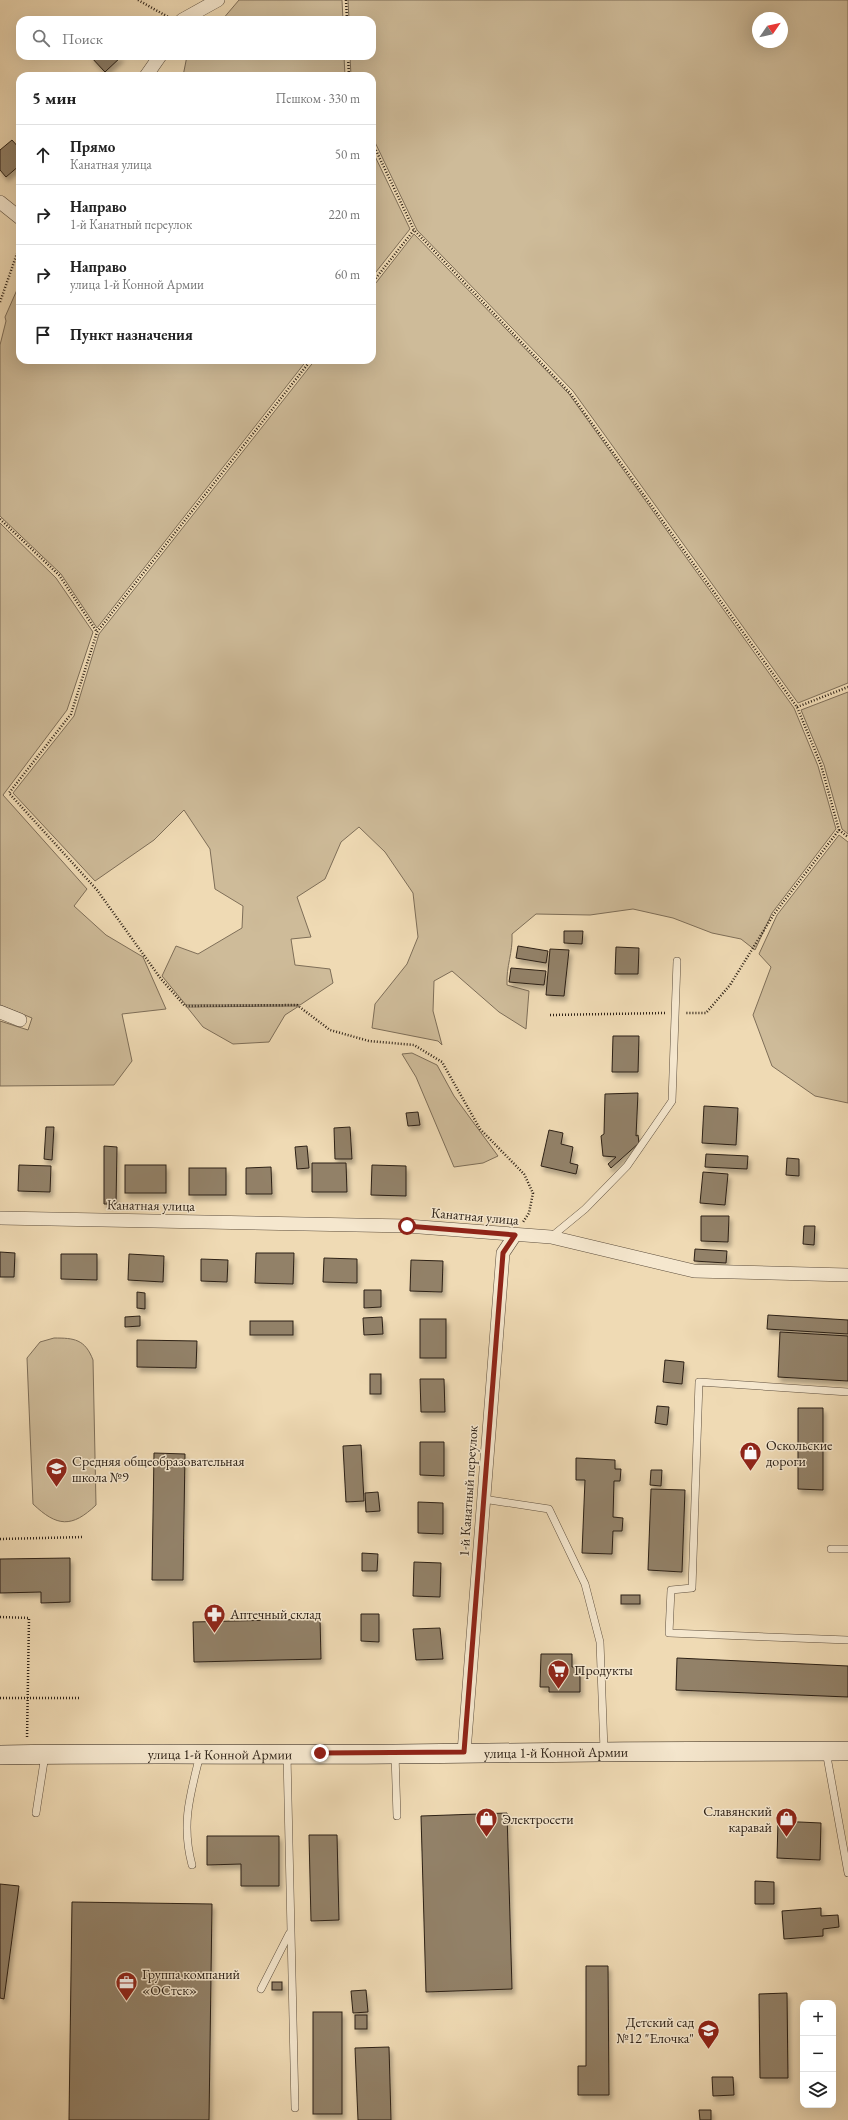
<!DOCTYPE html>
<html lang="ru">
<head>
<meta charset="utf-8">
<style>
  :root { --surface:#fff; --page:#f6f6f6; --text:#222; --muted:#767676; --line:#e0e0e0 }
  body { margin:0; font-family:"EB Garamond",serif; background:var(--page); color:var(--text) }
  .controls { position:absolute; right:12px; bottom:12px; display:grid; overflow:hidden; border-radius:8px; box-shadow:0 4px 16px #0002 }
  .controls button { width:36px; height:36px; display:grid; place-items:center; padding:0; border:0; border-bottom:1px solid var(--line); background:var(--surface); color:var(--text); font:20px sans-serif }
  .compass { position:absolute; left:752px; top:12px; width:36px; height:36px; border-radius:50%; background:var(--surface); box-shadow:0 4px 16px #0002; rotate:56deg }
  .stop { position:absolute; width:12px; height:12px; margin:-9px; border:3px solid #8f2418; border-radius:50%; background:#fff }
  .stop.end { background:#8f2418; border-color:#fff; box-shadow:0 1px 4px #0008 }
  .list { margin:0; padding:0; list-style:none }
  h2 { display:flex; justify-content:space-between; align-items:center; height:52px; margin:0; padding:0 16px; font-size:17px }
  h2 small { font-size:13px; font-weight:400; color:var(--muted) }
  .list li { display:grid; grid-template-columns:26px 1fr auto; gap:12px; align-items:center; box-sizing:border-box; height:60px; padding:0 16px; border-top:1px solid var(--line) }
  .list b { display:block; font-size:15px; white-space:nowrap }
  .list p { margin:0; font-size:13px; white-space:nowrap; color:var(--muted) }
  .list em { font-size:13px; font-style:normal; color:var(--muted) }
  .icon { flex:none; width:22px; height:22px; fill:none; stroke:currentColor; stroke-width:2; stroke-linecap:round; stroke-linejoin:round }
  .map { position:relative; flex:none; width:848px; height:2120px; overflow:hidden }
  .search { position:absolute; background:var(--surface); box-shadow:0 4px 16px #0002; left:16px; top:16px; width:360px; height:44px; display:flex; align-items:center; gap:10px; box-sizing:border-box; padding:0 14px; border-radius:12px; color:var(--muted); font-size:15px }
  .panel { position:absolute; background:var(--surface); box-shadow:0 4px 16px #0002; left:16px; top:72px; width:360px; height:292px; border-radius:12px }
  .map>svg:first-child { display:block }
  .green { fill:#cebb99; stroke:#7e6e58; fill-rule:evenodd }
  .building { fill:#928168; stroke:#2d2116; filter:url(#shadow) }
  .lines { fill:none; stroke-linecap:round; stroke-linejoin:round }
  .service-casing { stroke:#5e4f3e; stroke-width:8 }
  .minor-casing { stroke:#5e4f3e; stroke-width:14 }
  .secondary-casing { stroke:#2d2116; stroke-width:20 }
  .path { stroke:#2d2116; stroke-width:2.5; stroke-dasharray:1 2; stroke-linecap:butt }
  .service { stroke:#f5e7ce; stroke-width:7 }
  .minor { stroke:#f5e7ce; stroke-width:13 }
  .secondary { stroke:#f5e7ce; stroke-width:19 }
  .route { stroke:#8f2418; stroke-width:5 }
  .labels { text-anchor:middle; stroke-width:3; stroke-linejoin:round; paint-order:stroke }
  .street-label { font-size:14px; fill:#2d2116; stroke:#f5e7ce }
  .poi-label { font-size:14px; fill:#2d2116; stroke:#f5e7ce; text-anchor:start }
</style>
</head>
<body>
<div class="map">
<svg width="848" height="2120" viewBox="0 0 848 2120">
  <defs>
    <filter id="shadow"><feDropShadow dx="2.5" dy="4.5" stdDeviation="2" flood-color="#0004"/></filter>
  </defs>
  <rect width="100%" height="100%" fill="#efdab4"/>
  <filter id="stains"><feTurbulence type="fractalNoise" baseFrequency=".005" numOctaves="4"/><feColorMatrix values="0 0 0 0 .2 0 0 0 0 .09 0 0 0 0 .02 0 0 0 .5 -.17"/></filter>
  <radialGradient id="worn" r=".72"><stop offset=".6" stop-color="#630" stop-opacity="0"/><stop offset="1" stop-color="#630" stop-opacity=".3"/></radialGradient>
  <g class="green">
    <path d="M239 0H342L343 20H222Z"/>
    <path d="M348 0H848V683L798 703 573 391 417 230 372 136V76H351L350 56H372V20H349ZM758 18H782V42H758Z"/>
    <path d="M187 56H344L345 76H183Z"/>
    <path d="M372 150 410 229 372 277Z"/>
    <path d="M414 234 569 394 794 708 818 766 836 829 772 913 755 950 741 939 712 933 673 918 633 909 590 915 536 914 512 934C513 953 506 966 507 985L529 991 526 1029 499 1012 452 971 434 981 433 1011 442 1045 438 1041 372 1028 375 1004 407 964 418 937 413 893 385 852 359 827 341 842 325 879 297 897 311 937 291 939 295 965 330 969 333 983 300 1005H186L162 976 176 946 198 954 242 928 243 906 215 889 210 849 184 810 154 840 95 881 13 793 74 716 99 634 315 360H372V288Z"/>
    <path d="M20 283V360H307L97 628 61 574 0 516V345L6 321 5 317Z"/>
    <path d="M0 523 56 578 93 632 67 710 3 795 87 889 74 906 106 935 143 957 166 1009 122 1014 132 1061 114 1085 0 1086V1021L28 1030 32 1018 0 1005Z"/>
    <path d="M848 692V834L842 829 824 765 801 710Z"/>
    <path d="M839 835 848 842V1103L815 1096 772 1066 753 1015 771 967 759 954 777 915Z"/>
    <path d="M299 1006 285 1015 269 1042 233 1044 203 1027 187 1007Z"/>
    <path d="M412 1053 437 1065 454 1096 498 1156 483 1163 454 1167 416 1077 402 1054Z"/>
    <path d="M54 1338C74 1338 85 1339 93 1360L96 1505C72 1528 57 1527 33 1504L27 1358 40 1342Z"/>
  </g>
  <g class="building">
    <path d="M90 56H122L105 72Z"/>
    <path d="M12 140 20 149V165L6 177 0 170V150Z"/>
    <path d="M564 931H583L582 944 564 943Z"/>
    <path d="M518 946 548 951 546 963 516 958Z"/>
    <path d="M616 947 639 948 638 974H615Z"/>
    <path d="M550 949 569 950 564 996 546 995Z"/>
    <path d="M511 968 546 971 544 985 509 982Z"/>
    <path d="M613 1036H639L638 1072H612Z"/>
    <path d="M638 1093 636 1136 638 1135 639 1143 611 1168 608 1164 616 1157 603 1156 601 1136 604 1134 605 1094Z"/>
    <path d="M704 1106 738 1108 736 1145 702 1143Z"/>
    <path d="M418 1112 420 1125 408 1126 406 1113Z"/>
    <path d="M46 1127H54L52 1160 44 1159Z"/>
    <path d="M350 1127 352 1159H335L334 1128Z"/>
    <path d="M549 1130 563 1133 561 1144 573 1147 570 1163 578 1165 576 1174 541 1166Z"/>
    <path d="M104 1146 117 1147 116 1204H104Z"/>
    <path d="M307 1146 309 1168 297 1169 295 1147Z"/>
    <path d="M706 1154 748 1156 747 1169 705 1167Z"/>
    <path d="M787 1158 799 1159V1176L786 1175Z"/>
    <path d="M312 1163H346L347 1192H312Z"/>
    <path d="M19 1165 51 1166 50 1192 18 1191Z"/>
    <rect x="125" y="1165" width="41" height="28"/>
    <path d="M372 1165 406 1166V1196L371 1195Z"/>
    <path d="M271 1167 272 1194H246V1168Z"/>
    <rect x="189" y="1168" width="37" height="27"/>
    <path d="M703 1172 728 1174 725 1205 700 1203Z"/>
    <path d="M701 1216H729L728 1242 701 1241Z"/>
    <path d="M804 1226H815L814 1245 803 1244Z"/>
    <path d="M695 1249 727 1251 726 1263 694 1261Z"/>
    <path d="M0 1252 15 1253 14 1277H0Z"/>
    <path d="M256 1253H294L293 1284 255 1283Z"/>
    <path d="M61 1254H97V1280L61 1279Z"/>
    <path d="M129 1254 164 1256 163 1282 128 1280Z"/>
    <path d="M324 1258 357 1259V1283L323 1282Z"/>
    <path d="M201 1259 228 1260 227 1282 201 1281Z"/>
    <path d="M411 1260 443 1261 442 1292 410 1291Z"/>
    <path d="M364 1290H381V1307L364 1308Z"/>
    <path d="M137 1292 145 1293V1309L137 1308Z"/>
    <path d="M768 1315 848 1320V1334L767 1329Z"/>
    <path d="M140 1316V1326L125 1327V1317Z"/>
    <path d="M382 1317 383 1334 364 1335 363 1318Z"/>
    <rect x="420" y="1319" width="26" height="39"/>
    <rect x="250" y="1321" width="43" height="14"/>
    <path d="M780 1332 848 1336V1381L778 1377Z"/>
    <path d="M137 1340 197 1341 196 1368 137 1367Z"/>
    <path d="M665 1360 684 1362 682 1384 663 1382Z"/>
    <rect x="370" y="1374" width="11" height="20"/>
    <path d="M420 1379H444L445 1412H421Z"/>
    <path d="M657 1406 669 1407 667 1425 655 1423Z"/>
    <path d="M798 1408H823V1490L798 1489Z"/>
    <path d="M420 1442H444V1476L420 1475Z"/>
    <path d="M361 1445 364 1501 346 1502 343 1446Z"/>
    <path d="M154 1453 185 1454 183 1580H152Z"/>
    <path d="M576 1458 615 1460V1469H621L620 1481H614L613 1517 623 1518 622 1531H613L612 1554 582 1553 585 1480H576Z"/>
    <path d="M651 1470H662L661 1486 650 1485Z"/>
    <path d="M651 1489 685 1490 682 1572 648 1570Z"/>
    <path d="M378 1492 380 1511 366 1512 365 1493Z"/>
    <path d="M418 1502 443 1503V1534L418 1533Z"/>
    <path d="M362 1553 378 1554 377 1571H362Z"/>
    <path d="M70 1558V1602L41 1603V1592L0 1593V1559Z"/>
    <path d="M414 1562 441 1563 440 1597 413 1596Z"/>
    <rect x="621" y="1595" width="19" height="9"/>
    <path d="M361 1614H379V1642L361 1641Z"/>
    <path d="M320 1619 321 1659 194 1662 193 1622Z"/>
    <path d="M440 1628 443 1659 416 1660 413 1629Z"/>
    <path d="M541 1654H572V1667H580V1692H549V1687H540Z"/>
    <path d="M677 1658 848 1666V1697L676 1690Z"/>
    <path d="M507 1813 512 1989 426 1992 421 1816Z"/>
    <path d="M778 1821 821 1823 820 1860 777 1858Z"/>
    <path d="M309 1835H337L339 1920 311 1921Z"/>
    <path d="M207 1836H279V1886H241V1864L207 1865Z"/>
    <path d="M755 1881 774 1882V1904H755Z"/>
    <path d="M0 1884 19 1886 4 1999 0 1998Z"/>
    <path d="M72 1902 212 1904 209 2120H69Z"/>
    <path d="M821 1908V1916L838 1915 839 1927 823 1929V1936L784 1939 782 1911Z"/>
    <path d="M586 1966H608L609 2095H578V2066H586Z"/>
    <rect x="272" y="1982" width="10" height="8"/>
    <path d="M366 1990 368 2012 353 2013 351 1991Z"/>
    <path d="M787 1993 788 2078H760L759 1994Z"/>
    <rect x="313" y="2012" width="29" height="102"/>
    <rect x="355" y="2015" width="12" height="14"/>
    <path d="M389 2047 391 2120H358L355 2048Z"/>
    <path d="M712 2077H733L734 2095 713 2096Z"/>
    <path d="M699 2110H711V2120H700Z"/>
  </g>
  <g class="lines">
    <defs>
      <g id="service">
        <path d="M551 1237 585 1209 627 1166 672 1101 677 961"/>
        <path d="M848 1392 699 1382 692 1588 671 1590 669 1633 848 1640"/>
        <path d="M483 1499 549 1509 585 1584 600 1642 604 1750"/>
        <path d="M831 1549H848"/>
        <path d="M826 1751 848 1873"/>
        <path d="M395 1754 397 1816"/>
        <path d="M287 1755 295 2108"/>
        <path d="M36 1813 45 1755"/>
        <path d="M192 1865C181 1824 190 1795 200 1755"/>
        <path d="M261 1989 289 1934"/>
      </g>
      <g id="minor">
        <path d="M182 20 218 0"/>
        <path d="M146 76 160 56"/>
        <path d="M0 202 20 218"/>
        <path d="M0 1012 20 1020"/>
        <path d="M0 1218 407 1226 551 1237 694 1271 848 1275"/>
        <path d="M464 1752 503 1253 515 1235"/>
      </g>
      <g id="secondary">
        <path id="s1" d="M0 1755C132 1753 264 1755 396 1754 547 1752 697 1751 848 1751"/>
      </g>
    </defs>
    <use href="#service" class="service-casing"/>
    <use href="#minor" class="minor-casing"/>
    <use href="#secondary" class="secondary-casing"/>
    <g class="path">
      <path d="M138 0 170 18"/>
      <path d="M346 0 347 20"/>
      <path d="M348 56 349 76"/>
      <path d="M372 142 414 230 570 393 797 707 821 765 839 830 774 914 730 985 706 1013H686"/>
      <path d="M372 283 414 230"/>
      <path d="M0 302 20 245"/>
      <path d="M311 360 97 632 71 714 9 793 97 890 161 979 185 1006 297 1005 330 1030 369 1041 414 1045 442 1062 480 1129 524 1174 533 1193 529 1213 523 1222"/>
      <path d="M0 519 59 575 97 632"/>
      <path d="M797 707 848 687"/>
      <path d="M839 830 848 837"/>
      <path d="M550 1015 665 1013"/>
      <path d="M0 1539 84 1537"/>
      <path d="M0 1617 29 1618 27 1739"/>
      <path d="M0 1698H79"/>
    </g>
    <use href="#service" class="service"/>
    <use href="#minor" class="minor"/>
    <use href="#secondary" class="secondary"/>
  </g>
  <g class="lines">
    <path class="route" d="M320 1753 464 1752 503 1253 515 1235 407 1226"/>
  </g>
  <defs>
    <symbol id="shop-pin" viewBox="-11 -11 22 30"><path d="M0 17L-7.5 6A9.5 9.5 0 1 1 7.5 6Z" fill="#8f2418" stroke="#f5e7ce"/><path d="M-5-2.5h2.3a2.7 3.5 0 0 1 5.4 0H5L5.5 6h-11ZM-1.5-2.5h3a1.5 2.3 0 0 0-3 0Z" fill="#fff"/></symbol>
    <symbol id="school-pin" viewBox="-11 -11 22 30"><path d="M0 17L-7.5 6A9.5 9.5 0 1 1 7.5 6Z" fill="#8f2418" stroke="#f5e7ce"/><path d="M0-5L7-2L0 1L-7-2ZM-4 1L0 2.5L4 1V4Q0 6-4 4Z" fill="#fff"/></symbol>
    <symbol id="pharmacy-pin" viewBox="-11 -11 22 30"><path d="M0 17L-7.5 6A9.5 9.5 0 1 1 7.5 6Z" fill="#8f2418" stroke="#f5e7ce"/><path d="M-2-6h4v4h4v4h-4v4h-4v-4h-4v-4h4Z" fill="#fff"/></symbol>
    <symbol id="supermarket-pin" viewBox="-11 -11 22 30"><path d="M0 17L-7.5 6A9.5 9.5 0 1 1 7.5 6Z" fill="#8f2418" stroke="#f5e7ce"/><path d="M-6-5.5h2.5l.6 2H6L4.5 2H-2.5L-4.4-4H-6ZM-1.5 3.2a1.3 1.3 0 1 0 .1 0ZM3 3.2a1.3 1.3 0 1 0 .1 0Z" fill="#fff"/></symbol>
    <symbol id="office-pin" viewBox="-11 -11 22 30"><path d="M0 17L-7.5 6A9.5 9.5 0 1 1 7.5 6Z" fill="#8f2418" stroke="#f5e7ce"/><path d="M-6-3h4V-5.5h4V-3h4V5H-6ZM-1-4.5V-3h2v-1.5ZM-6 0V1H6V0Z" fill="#fff"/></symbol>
  </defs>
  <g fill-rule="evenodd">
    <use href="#shop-pin" x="738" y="1440" width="25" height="34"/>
    <use href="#school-pin" x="44" y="1456" width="25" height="34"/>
    <use href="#pharmacy-pin" x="202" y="1602" width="25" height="34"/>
    <use href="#supermarket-pin" x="546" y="1658" width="25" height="34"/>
    <use href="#shop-pin" x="474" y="1806" width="25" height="34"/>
    <use href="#shop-pin" x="774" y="1806" width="25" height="34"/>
    <use href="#office-pin" x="114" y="1970" width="25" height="34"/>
    <use href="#school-pin" x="696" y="2018" width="25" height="34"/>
  </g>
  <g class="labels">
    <g class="street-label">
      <text transform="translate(151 1205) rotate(1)" y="5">Канатная улица</text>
      <text transform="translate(475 1216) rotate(5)" y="5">Канатная улица</text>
      <text transform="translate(468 1491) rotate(-86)" y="5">1-й Канатный переулок</text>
      <text dy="5" stroke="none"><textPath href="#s1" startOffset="556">улица 1-й Конной Армии</textPath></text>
      <text dy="5" stroke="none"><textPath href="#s1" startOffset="220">улица 1-й Конной Армии</textPath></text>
    </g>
    <g class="poi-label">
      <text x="766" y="1450">Оскольские<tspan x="766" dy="16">дороги</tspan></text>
      <text x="72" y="1466">Средняя общеобразовательная<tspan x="72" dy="16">школа №9</tspan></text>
      <text x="230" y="1619">Аптечный склад</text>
      <text x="574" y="1675">Продукты</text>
      <text x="772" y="1816" text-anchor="end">Славянский<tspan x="772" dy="16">каравай</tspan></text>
      <text x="502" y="1824">Электросети</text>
      <text x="142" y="1979">Группа компаний<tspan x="142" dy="16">«ОСтек»</tspan></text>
      <text x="694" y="2027" text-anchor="end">Детский сад<tspan x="694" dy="16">№12 "Елочка"</tspan></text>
    </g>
  </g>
  <rect width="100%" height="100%" filter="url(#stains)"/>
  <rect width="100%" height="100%" fill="url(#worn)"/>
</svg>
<div class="controls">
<button>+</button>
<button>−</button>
<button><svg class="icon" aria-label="layers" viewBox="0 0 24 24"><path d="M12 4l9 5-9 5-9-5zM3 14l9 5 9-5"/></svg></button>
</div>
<svg class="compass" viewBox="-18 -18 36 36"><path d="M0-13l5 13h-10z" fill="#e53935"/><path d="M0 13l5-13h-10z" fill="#767676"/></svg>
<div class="stop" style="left:407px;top:1226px"></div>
<div class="stop end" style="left:320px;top:1753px"></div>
<div class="search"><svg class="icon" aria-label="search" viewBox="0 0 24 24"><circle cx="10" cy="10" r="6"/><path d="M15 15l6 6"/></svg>Поиск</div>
<section class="panel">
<h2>5 мин<small>Пешком · 330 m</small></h2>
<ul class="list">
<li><svg class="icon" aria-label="ahead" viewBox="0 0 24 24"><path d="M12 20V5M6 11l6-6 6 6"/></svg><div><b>Прямо</b><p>Канатная улица</p></div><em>50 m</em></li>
<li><svg class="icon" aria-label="right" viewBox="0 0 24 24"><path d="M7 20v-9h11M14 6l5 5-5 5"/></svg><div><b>Направо</b><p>1-й Канатный переулок</p></div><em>220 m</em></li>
<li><svg class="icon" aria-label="right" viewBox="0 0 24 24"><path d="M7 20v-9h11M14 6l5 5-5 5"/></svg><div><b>Направо</b><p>улица 1-й Конной Армии</p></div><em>60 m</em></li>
<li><svg class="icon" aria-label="arrive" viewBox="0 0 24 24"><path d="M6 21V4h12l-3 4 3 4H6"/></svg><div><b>Пункт назначения</b></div></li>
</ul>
</section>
</div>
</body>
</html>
